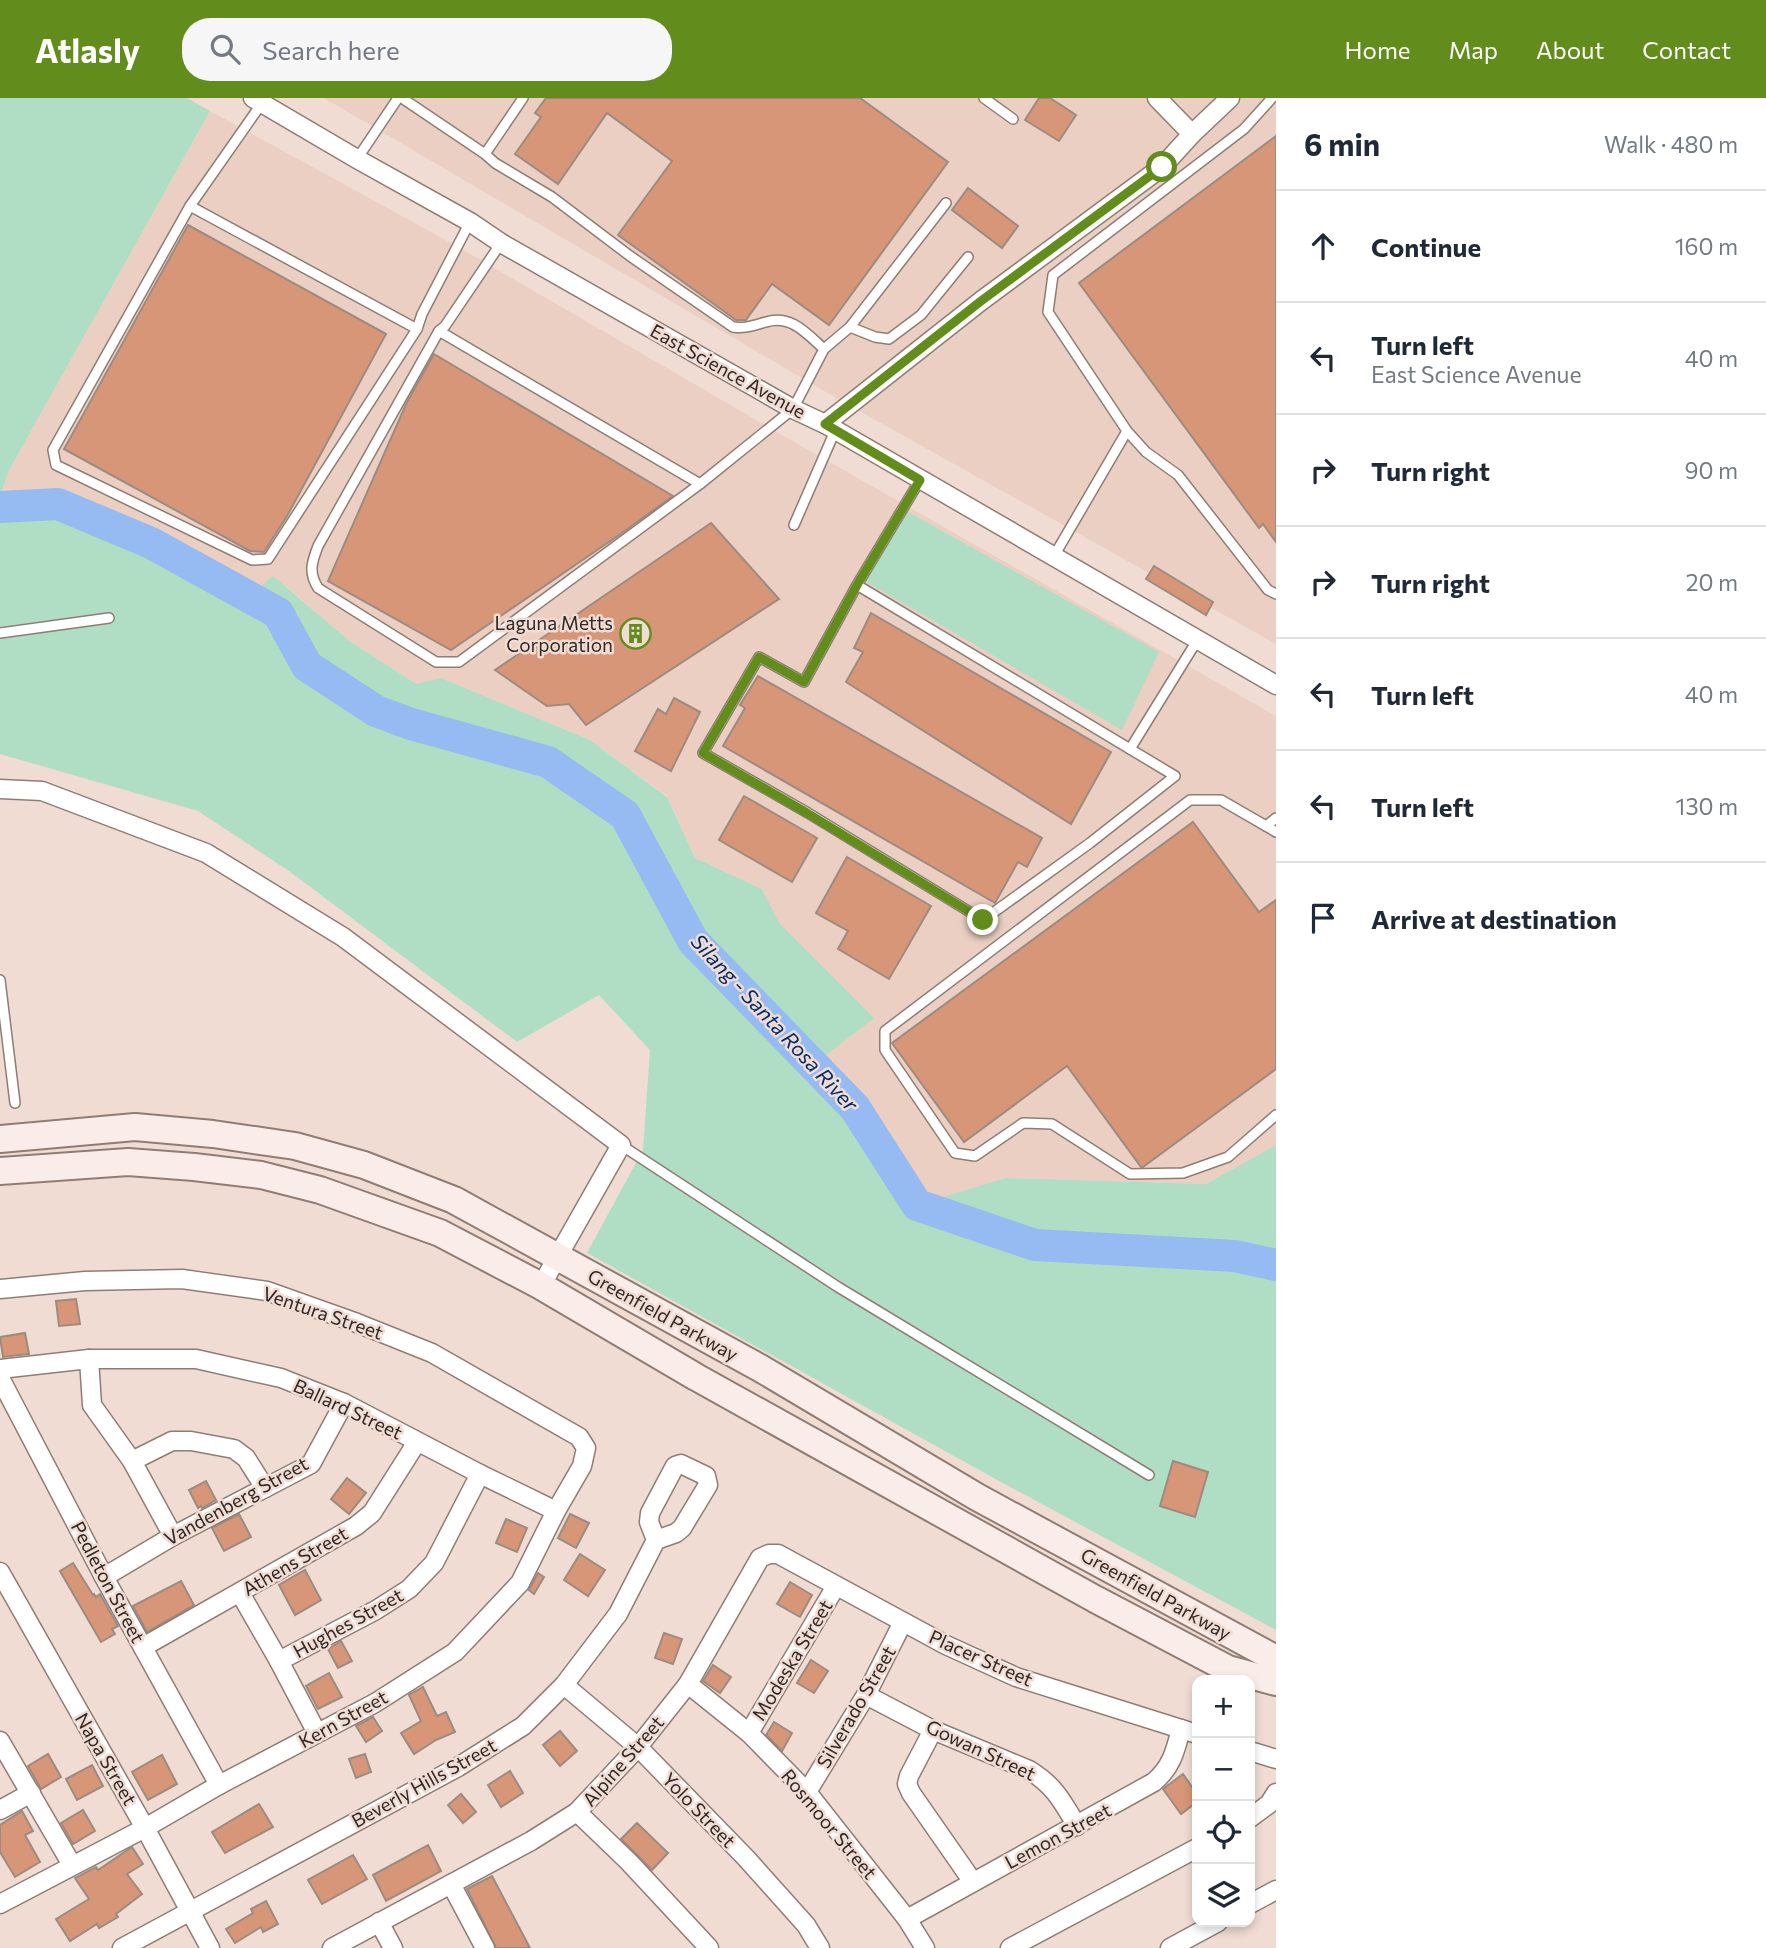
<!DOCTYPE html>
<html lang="en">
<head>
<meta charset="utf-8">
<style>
  :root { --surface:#fff; --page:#f6f6f7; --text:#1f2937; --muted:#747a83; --line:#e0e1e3; --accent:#628c1b }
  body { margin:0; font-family:Commissioner,sans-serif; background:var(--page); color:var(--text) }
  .controls { position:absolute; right:21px; bottom:21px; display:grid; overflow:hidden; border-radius:14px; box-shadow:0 4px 10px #0003 }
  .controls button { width:63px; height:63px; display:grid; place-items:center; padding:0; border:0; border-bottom:2px solid var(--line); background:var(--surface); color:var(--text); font:35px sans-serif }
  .stop { position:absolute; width:21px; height:21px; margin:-16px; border:5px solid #628c1b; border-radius:50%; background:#fff }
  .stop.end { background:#628c1b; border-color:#fff; box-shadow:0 2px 7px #0008 }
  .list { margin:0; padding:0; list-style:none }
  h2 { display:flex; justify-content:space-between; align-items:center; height:91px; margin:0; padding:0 28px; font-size:30px }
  h2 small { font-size:23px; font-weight:400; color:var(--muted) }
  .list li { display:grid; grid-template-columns:46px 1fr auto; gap:21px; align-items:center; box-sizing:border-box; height:112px; padding:0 28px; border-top:2px solid var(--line) }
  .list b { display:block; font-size:26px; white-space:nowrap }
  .list p { margin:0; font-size:23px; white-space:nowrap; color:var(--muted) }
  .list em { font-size:23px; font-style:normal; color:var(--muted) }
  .icon { flex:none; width:38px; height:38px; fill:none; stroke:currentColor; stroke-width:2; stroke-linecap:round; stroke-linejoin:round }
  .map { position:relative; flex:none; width:1276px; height:1850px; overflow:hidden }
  header { display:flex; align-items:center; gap:42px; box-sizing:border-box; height:98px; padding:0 35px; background:var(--accent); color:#fff }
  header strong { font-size:33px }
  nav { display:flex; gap:38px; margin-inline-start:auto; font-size:24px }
  .search { width:490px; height:63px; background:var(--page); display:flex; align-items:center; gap:18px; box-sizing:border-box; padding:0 24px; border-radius:28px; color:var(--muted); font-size:26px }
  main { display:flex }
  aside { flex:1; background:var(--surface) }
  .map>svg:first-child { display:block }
  .built { fill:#eacfc2 }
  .green { fill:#afdec4 }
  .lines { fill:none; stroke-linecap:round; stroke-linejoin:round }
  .river { stroke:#96baf2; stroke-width:32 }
  .building { fill:#d69677; stroke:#9d8b82; stroke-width:2 }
  .lane-casing { stroke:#8f7d74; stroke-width:12 }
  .street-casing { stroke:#8f7d74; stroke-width:21 }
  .secondary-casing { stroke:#8f7d74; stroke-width:30 }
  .lane { stroke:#fff; stroke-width:9 }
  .street { stroke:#fff; stroke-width:18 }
  .secondary { stroke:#faece8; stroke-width:26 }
  .route { stroke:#628c1b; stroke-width:9 }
  .labels { text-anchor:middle; stroke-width:5; stroke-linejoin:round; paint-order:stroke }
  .street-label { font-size:19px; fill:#2f2825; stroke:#f0dcd3 }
  .poi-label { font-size:19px; fill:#2f2825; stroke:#f0dcd3; text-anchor:end }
  .water-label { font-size:21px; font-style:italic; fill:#032d6c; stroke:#f0dcd3 }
</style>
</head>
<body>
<header>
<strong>Atlasly</strong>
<div class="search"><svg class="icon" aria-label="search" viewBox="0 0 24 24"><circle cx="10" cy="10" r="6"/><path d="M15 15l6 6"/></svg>Search here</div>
<nav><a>Home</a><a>Map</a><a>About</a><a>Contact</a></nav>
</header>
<main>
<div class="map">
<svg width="1276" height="1850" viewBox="0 0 1276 1850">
  <rect width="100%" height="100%" fill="#f0dcd3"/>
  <g class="built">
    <path d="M324 0H1276V546L838 301Z"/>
    <path d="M210 13 453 146 782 337 1276 618V1047L1206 1086 1005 1080 917 1107 855 1010 813 967 873 919 778 825 762 791 695 760 667 698 590 642 441 580 417 587 351 544 286 488 250 499 151 445 58 406 0 409V399L8 374Z"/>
  </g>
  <g class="green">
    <path d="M0 0H187L210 13 8 374 0 399Z"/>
    <path d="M58 406 151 445 249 499 273 478 351 544 416 586 441 580 590 642 667 699 695 760 762 791 779 825 874 920 813 967 855 1010 917 1107 1005 1080 1206 1086 1276 1047V1532L1001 1384 587 1155 643 1052 650 952 599 897 517 944 289 773 198 713 0 656V409Z"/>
    <path d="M899 409 1159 554 1122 632 856 478Z"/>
  </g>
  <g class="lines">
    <path class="river" d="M0 409 58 406 151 445 278 515 307 568 376 613 411 626 548 664 625 717 693 843 855 1010 917 1107 1035 1147 1235 1158 1276 1167"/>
  </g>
  <g class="building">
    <path d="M546 0H860L948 64 829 227 772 186 746 222H736L618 137 672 63 607 15 558 86 515 56 541 19 535 15Z"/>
    <path d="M1039 0H1050L1076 17 1059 43 1025 22Z"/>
    <path d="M1276 38V444L1263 426 1259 430 1079 185Z"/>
    <path d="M968 90 1018 128 1002 150 952 112Z"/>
    <path d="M188 127 386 236 287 418 264 454 250 453 64 351Z"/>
    <path d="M434 256 673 398 622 435 451 552 328 483 407 304Z"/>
    <path d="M711 425 779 501 586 627 569 606 547 608 495 572Z"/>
    <path d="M1154 468 1213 504 1206 517 1146 481Z"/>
    <path d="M871 515 1111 654 1071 726 846 584 863 554 854 550Z"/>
    <path d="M758 578 1042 740 1027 769 1018 764 995 805 723 648 745 610 740 607Z"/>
    <path d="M674 600 700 614 671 673 635 653 658 611 666 616Z"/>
    <path d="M744 698 817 740 792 784 719 742Z"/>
    <path d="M1193 724 1259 814 1276 802V971L1143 1069H1141L1067 968 964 1044 892 945Z"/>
    <path d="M847 759 931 808 889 881 838 851 848 833 816 815Z"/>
    <path d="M76 1201 80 1226 59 1228 56 1203Z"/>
    <path d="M25 1235 29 1256 3 1259 0 1239Z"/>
    <path d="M1173 1363 1208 1374 1195 1419 1160 1408Z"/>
    <path d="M347 1380 366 1395 349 1416 331 1401Z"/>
    <path d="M206 1383 216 1402 202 1410 201 1408 198 1410 189 1392Z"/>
    <path d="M239 1416 251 1439 224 1453 212 1430Z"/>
    <path d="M570 1416 589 1425 576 1450 558 1440Z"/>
    <path d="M506 1421 527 1430 517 1454 496 1445Z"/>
    <path d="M580 1456 605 1472 588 1498 564 1482Z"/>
    <path d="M73 1465 93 1497 94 1496 96 1499 100 1496 118 1528 112 1531 115 1536 101 1544 60 1473Z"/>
    <path d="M305 1472 321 1502 295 1517 279 1487Z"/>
    <path d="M538 1475 544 1479 534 1496 529 1492Z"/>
    <path d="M181 1483 194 1507 147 1534 133 1508Z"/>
    <path d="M790 1484 812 1497 800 1519 777 1506Z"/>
    <path d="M664 1535 682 1541 673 1566 655 1560Z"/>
    <path d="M341 1543 352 1563 338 1570 328 1551Z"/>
    <path d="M811 1562 828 1573 814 1595 797 1585Z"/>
    <path d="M713 1567 731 1579 720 1595 703 1583Z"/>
    <path d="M329 1575 342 1599 318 1611 306 1588Z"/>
    <path d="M423 1589 437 1618 446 1614 455 1634 436 1642 414 1656 401 1635 421 1623 409 1597Z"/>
    <path d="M373 1619 382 1633 366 1644 356 1628Z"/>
    <path d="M774 1624 792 1635 782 1653 766 1637Z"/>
    <path d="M560 1633 577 1653 560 1668 543 1647Z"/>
    <path d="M48 1656 61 1679 41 1691 28 1668Z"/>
    <path d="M365 1656 371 1674 356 1680 349 1661Z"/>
    <path d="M162 1657 177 1686 148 1702 132 1674Z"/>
    <path d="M92 1667 103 1688 77 1702 66 1681Z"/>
    <path d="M510 1673 523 1695 501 1709 488 1687Z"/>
    <path d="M1183 1676 1197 1696V1704L1181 1716 1163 1691Z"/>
    <path d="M461 1696 476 1714 463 1725 448 1707Z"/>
    <path d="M259 1706 273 1729 225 1755 212 1734Z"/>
    <path d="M83 1712 95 1733 73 1746 61 1725Z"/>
    <path d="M22 1713 33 1733 25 1737 40 1764 15 1779 0 1754V1727Z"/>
    <path d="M637 1725 668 1755 652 1772 621 1741Z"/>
    <path d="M428 1747 441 1773 386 1803 373 1777Z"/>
    <path d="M132 1749 143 1766 127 1776 142 1796 116 1816 118 1819 99 1830 97 1826 70 1843 56 1821 89 1801 75 1780 96 1769 98 1772Z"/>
    <path d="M353 1757 367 1781 322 1806 308 1782Z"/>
    <path d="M492 1778 530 1850H496L467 1791Z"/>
    <path d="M266 1803 278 1826 263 1834 261 1829 235 1845 226 1831 253 1815 251 1811Z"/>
  </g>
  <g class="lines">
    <defs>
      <g id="lane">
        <path d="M402 0 485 56 523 0"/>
        <path d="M984 0 1013 21"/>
        <path d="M1272 0 1244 31 1053 177 1048 214 1127 333 1146 354 1178 377 1268 492 1276 496"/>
        <path d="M262 5 190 108 53 352 56 367 252 462 268 461 417 231 422 216 470 124"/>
        <path d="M485 56 495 65 552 99 630 158 733 229C745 231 755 227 766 224 791 216 807 236 824 251"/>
        <path d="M357 61 398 0"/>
        <path d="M190 108 417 231"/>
        <path d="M501 145 445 228 439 233 318 448C312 464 308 474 318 490L436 564H459L700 386 793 311 824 251 850 229 875 239 889 241 921 217 968 159"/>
        <path d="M850 229 946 105"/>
        <path d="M439 233 700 386"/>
        <path d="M794 427 835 333"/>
        <path d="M1054 458 1127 333"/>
        <path d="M857 487 1175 678 1090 745 983 822 808 715 703 655 759 559 804 584 857 487 920 382"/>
        <path d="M0 535 109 520"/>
        <path d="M1130 651 1198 541"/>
        <path d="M1276 720 1266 728 1276 734"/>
        <path d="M1266 728 1221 702H1190L885 933V952L955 1055 975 1058 1023 1025 1052 1026 1130 1076 1183 1075 1228 1059 1276 1017"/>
        <path d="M0 882 15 1005"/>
        <path d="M621 1047 838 1189 1149 1377"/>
      </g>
      <g id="street">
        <path d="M253 0 357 61 470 124 501 145 793 311 825 326 1276 587"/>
        <path d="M1157 0 1192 36 1230 0"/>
        <path d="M825 326 981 203 1162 69 1192 36"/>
        <path d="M0 691 42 693 206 755 343 839 621 1047 541 1188"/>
        <path d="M0 1191 85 1183 182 1181 267 1193 357 1225 432 1255 579 1339 586 1350 582 1368 556 1413 520 1485 455 1554 375 1605 219 1687 145 1730 0 1806"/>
        <path d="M89 1261 92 1307 132 1363 173 1438"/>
        <path d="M0 1271 89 1261H196L281 1280 344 1305 480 1376 556 1413"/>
        <path d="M0 1280 104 1479 219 1687"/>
        <path d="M132 1363 172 1343H191L234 1351 246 1360 265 1390"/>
        <path d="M0 1474 145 1730 210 1850"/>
        <path d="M104 1479 173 1438 311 1366 344 1305"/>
        <path d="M240 1495 279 1563 317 1635"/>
        <path d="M143 1549 356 1428 372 1415 417 1344"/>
        <path d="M279 1563 376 1512 409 1491 434 1465 480 1376"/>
        <path d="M688 1586 749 1635 807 1694 907 1821 925 1850"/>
        <path d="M564 1587 638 1649 746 1760 806 1827 820 1850"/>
        <path d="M866 1597 933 1632 1029 1672C1055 1688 1062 1703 1077 1728"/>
        <path d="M933 1632 909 1678 907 1686 911 1695 973 1784"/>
        <path d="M749 1635 836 1488"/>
        <path d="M0 1643 72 1767"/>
        <path d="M1250 1653 1276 1661"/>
        <path d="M807 1694 866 1597 903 1524"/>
        <path d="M0 1712 31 1695"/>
        <path d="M577 1714 629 1764 709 1850"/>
        <path d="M1250 1720 1269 1706 1276 1695"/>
        <path d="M451 1786 485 1850"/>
        <path d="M1250 1806 1276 1792"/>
        <path d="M907 1821 1154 1684C1172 1668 1175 1654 1181 1631"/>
        <path d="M379 1824 393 1850"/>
        <path d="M122 1850 458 1669 523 1628 564 1587 618 1516 656 1442 676 1435 682 1430 708 1387 706 1378 681 1366 675 1368 650 1415 649 1424 656 1442"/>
        <path d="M332 1850 531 1743 577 1714 638 1649 688 1586 760 1460 769 1456H778L946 1547 1016 1579 1197 1636"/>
        <path d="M1010 1850 1197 1750"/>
        <path d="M1170 1850 1218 1824"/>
      </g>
      <g id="secondary">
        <path d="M0 1041 135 1029 213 1036 295 1048 364 1067 454 1102 760 1270 977 1399 1276 1561"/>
        <path d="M0 1073 128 1064 194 1069 261 1077 320 1092 440 1135 541 1188 696 1279 1095 1501 1228 1571 1276 1584"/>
      </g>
    </defs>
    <use href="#lane" class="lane-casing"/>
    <use href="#street" class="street-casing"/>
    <use href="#secondary" class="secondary-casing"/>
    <use href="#lane" class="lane"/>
    <use href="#street" class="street"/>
    <use href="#secondary" class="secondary"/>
  </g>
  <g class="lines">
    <path class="route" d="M983 822 807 715 703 655 759 559 804 584 857 487 920 382 825 326 981 203 1162 69"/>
  </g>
  <defs>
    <symbol id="building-ring" viewBox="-11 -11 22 22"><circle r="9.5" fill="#f0dcd3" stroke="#628c1b" stroke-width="1.5"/><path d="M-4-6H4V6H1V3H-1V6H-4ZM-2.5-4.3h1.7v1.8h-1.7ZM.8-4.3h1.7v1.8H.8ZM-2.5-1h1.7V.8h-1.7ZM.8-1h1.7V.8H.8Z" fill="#628c1b"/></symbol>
  </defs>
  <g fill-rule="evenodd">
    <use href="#building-ring" x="618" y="518" width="35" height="35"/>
  </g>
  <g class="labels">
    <g class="street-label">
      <text transform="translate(728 273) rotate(29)" y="7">East Science Avenue</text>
      <text transform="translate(323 1215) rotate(19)" y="7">Ventura Street</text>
      <text transform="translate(663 1217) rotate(29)" y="7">Greenfield Parkway</text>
      <text transform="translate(348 1311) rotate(25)" y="7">Ballard Street</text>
      <text transform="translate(236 1403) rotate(-29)" y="7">Vandenberg Street</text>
      <text transform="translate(295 1463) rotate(-30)" y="7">Athens Street</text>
      <text transform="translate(108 1484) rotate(62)" y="7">Pedleton Street</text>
      <text transform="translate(1156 1496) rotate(29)" y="7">Greenfield Parkway</text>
      <text transform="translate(348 1525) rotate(-29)" y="7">Hughes Street</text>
      <text transform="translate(981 1560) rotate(24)" y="7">Placer Street</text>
      <text transform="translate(792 1562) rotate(-59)" y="7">Modeska Street</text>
      <text transform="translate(856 1609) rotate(-60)" y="7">Silverado Street</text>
      <text transform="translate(343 1621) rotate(-29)" y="7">Kern Street</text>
      <text transform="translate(981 1652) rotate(25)" y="7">Gowan Street</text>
      <text transform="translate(106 1661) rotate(60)" y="7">Napa Street</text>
      <text transform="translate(623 1663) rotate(-49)" y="7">Alpine Street</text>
      <text transform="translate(424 1685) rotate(-29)" y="7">Beverly Hills Street</text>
      <text transform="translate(699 1712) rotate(46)" y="7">Yolo Street</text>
      <text transform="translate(829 1726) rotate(50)" y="7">Rosmoor Street</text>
      <text transform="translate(1058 1738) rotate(-28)" y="7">Lemon Street</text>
    </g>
    <g class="poi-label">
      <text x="613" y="532">Laguna Metts<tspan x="613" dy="22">Corporation</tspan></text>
    </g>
    <g class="water-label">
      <text transform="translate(774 925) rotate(47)" y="7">Silang - Santa Rosa River</text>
    </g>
  </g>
</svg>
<div class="controls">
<button>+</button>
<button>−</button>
<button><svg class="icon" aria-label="locate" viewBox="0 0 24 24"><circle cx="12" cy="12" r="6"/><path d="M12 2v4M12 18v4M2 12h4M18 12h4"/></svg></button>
<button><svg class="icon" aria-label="layers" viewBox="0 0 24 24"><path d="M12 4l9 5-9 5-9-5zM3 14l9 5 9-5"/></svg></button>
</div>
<div class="stop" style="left:1162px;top:69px"></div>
<div class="stop end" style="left:983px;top:822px"></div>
</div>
<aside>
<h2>6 min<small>Walk · 480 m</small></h2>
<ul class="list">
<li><svg class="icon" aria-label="ahead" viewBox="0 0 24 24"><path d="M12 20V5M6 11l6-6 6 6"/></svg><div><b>Continue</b></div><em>160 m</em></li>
<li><svg class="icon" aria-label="left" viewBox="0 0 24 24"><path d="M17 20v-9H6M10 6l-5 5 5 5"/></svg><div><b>Turn left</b><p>East Science Avenue</p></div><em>40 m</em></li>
<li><svg class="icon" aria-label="right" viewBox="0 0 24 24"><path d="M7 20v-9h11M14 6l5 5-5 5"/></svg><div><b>Turn right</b></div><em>90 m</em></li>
<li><svg class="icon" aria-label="right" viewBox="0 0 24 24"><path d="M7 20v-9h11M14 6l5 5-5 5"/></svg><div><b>Turn right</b></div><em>20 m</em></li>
<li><svg class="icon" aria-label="left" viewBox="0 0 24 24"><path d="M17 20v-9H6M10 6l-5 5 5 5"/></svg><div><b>Turn left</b></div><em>40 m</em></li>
<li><svg class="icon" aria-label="left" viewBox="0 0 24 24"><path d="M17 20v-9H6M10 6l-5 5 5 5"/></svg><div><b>Turn left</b></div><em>130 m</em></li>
<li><svg class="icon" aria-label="arrive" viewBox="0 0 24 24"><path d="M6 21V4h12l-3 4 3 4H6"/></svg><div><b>Arrive at destination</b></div></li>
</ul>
</aside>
</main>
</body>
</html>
